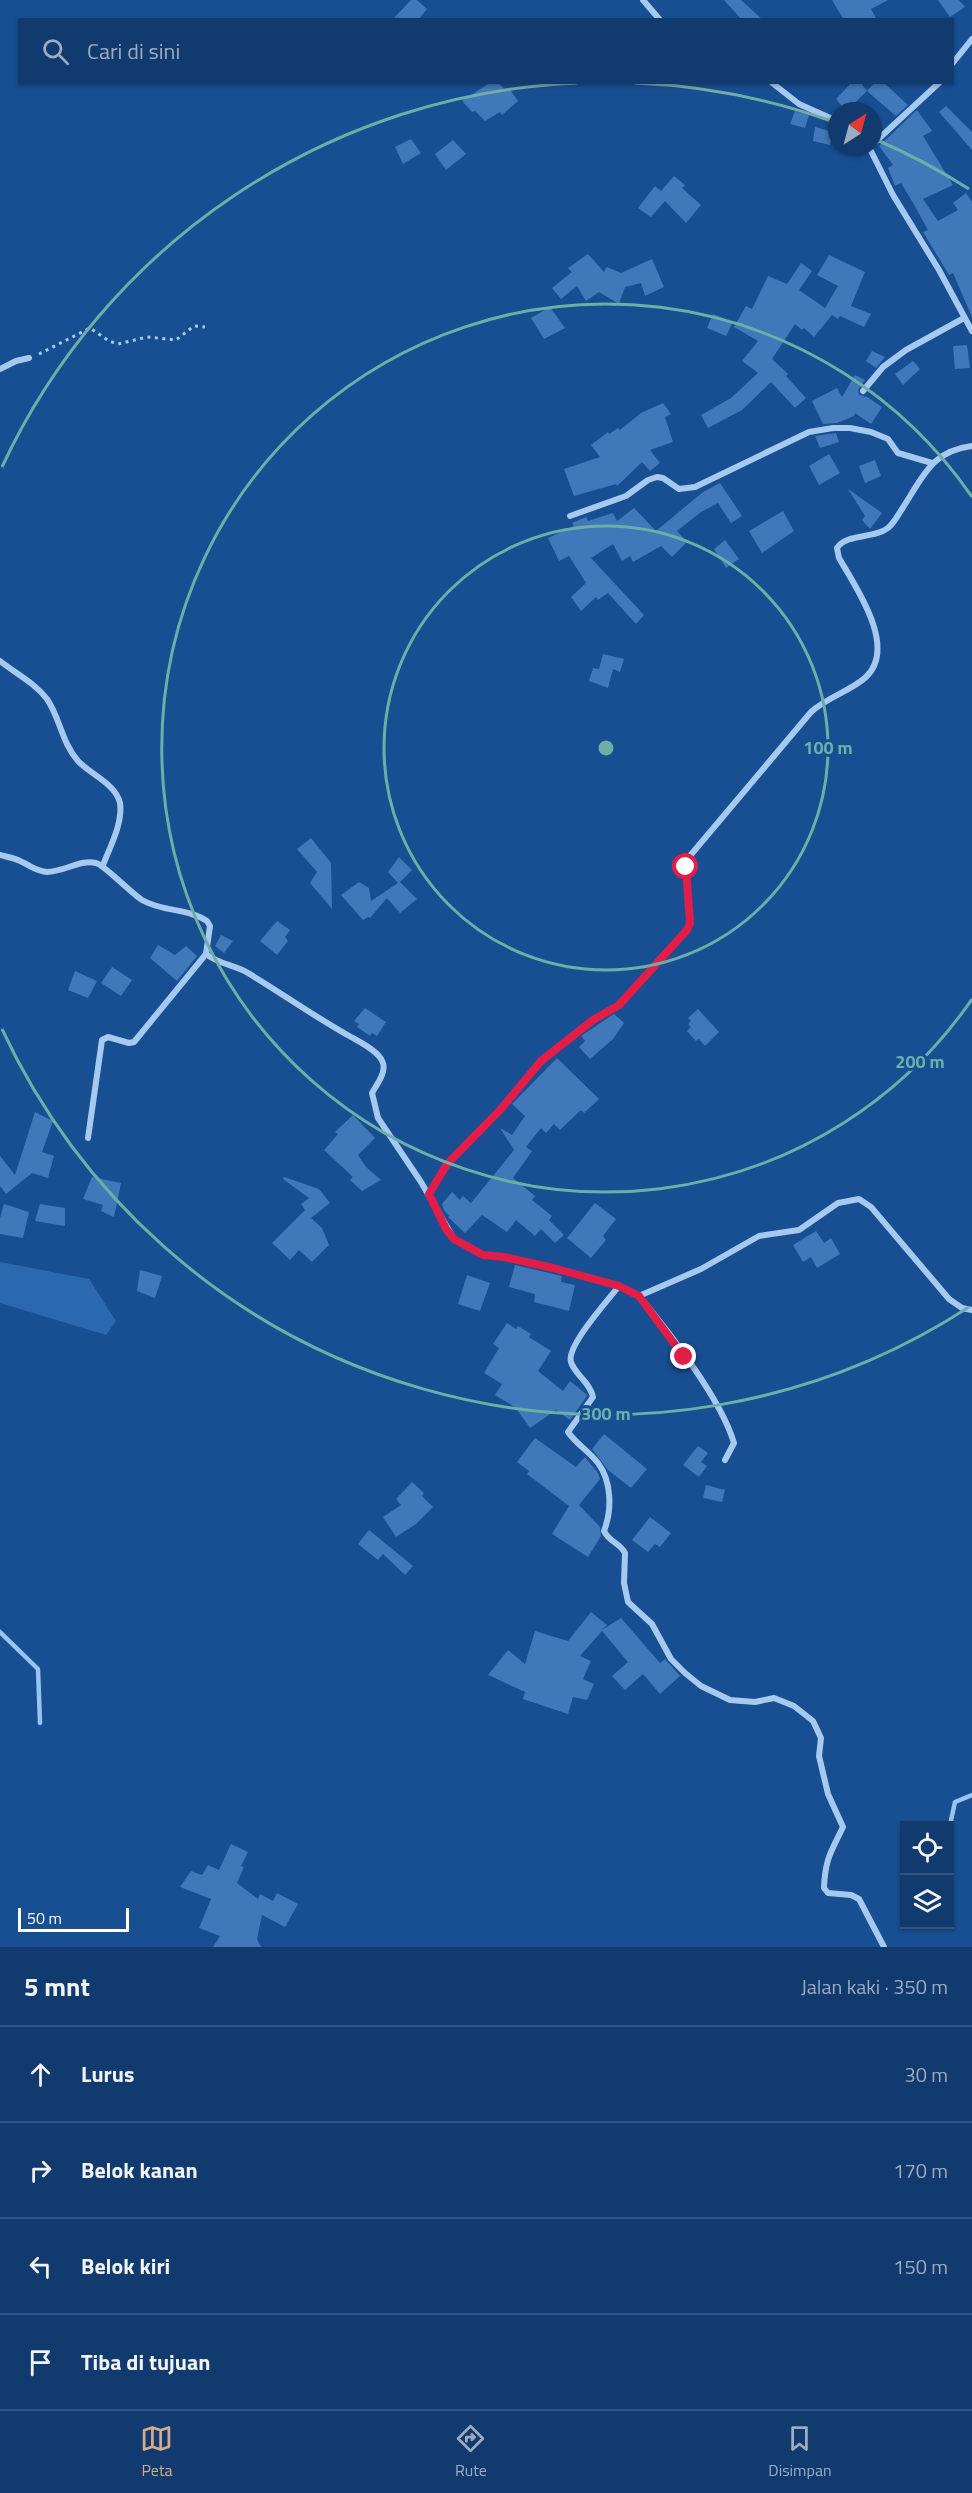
<!DOCTYPE html>
<html lang="id">
<head>
<meta charset="utf-8">
<style>
  :root { --surface:#113b6e; --page:#1a4273; --text:#f1f3f6; --muted:#9cadc2; --line:#305581; --accent:#d6ab8b }
  body { margin:0; font-family:"Titillium Web",sans-serif; background:var(--page); color:var(--text) }
  .controls { position:absolute; right:18px; bottom:18px; display:grid; overflow:hidden; border-radius:0px; box-shadow:0 2px 4px #0004 }
  .controls button { width:54px; height:54px; display:grid; place-items:center; padding:0; border:0; border-bottom:2px solid var(--line); background:var(--surface); color:var(--text); font:30px sans-serif }
  .compass { position:absolute; left:828px; top:102px; width:54px; height:54px; border-radius:50%; background:var(--surface); box-shadow:0 2px 4px #0004; rotate:36deg }
  .scale { position:absolute; left:18px; bottom:15px; width:111px; box-sizing:border-box; padding-left:6px; border:3px solid #fff; border-top:0; font-size:16px; line-height:21px; white-space:nowrap; color:#fff; -webkit-text-stroke:4px #174f92; paint-order:stroke }
  .stop { position:absolute; width:18px; height:18px; margin:-14px; border:4px solid #e11d48; border-radius:50%; background:#fff }
  .stop.end { background:#e11d48; border-color:#fff; box-shadow:0 2px 6px #0008 }
  .list { margin:0; padding:0; list-style:none }
  h2 { display:flex; justify-content:space-between; align-items:center; height:78px; margin:0; padding:0 24px; font-size:26px }
  h2 small { font-size:20px; font-weight:400; color:var(--muted) }
  .list li { display:grid; grid-template-columns:39px 1fr auto; gap:18px; align-items:center; box-sizing:border-box; height:96px; padding:0 24px; border-top:2px solid var(--line) }
  .list b { display:block; font-size:22px; white-space:nowrap }
  .list em { font-size:20px; font-style:normal; color:var(--muted) }
  .icon { flex:none; width:33px; height:33px; fill:none; stroke:currentColor; stroke-width:2; stroke-linecap:round; stroke-linejoin:round }
  .map { position:relative; flex:none; width:972px; height:1947px; overflow:hidden }
  .search { position:absolute; background:var(--surface); box-shadow:0 2px 4px #0004; left:18px; right:18px; top:18px; height:66px; display:flex; align-items:center; gap:15px; box-sizing:border-box; padding:0 21px; border-radius:0px; color:var(--muted); font-size:22px }
  .sheet { height:462px; background:var(--surface) }
  nav { display:flex; justify-content:space-around; align-items:center; box-sizing:border-box; height:84px; border-top:2px solid var(--line); background:var(--surface); font-size:16px; color:var(--muted) }
  nav a { display:grid; justify-items:center; gap:3px }
  nav .on { color:var(--accent) }
  .map>svg:first-child { display:block }
  .green { fill:#2a69b0 }
  .lines { fill:none; stroke-linecap:round; stroke-linejoin:round }
  .stream { stroke:#98c4f2; stroke-width:4.5 }
  .building { fill:#4078b9 }
  .path { stroke:#a6c9f0; stroke-width:3; stroke-dasharray:3 4.5; stroke-linecap:butt }
  .minor { stroke:#a6c9f0; stroke-width:6 }
  .route { stroke:#e11d48; stroke-width:8 }
  .ring { fill:none; stroke:#6fada8; stroke-width:3 }
  .centre { fill:#6fada8; stroke:#174f92; stroke-width:3 }
  .ring-label { font-size:18px; text-anchor:middle; font-weight:bold; fill:#6fada8; stroke:#174f92; stroke-width:6; stroke-linejoin:round; paint-order:stroke }
</style>
</head>
<body>
<div class="map">
<svg width="972" height="1947" viewBox="0 0 972 1947">
  <rect width="100%" height="100%" fill="#174f92"/>
  <path class="green" d="M0 1262 89 1279 116 1321 106 1335 0 1303Z"/>
  <g class="lines">
    <g class="stream">
      <path d="M0 1632 38 1669 40 1723"/>
      <path d="M950 1825 955 1802 972 1795"/>
    </g>
  </g>
  <g class="building">
    <path d="M411 0H417L427 9 418 20H392Z"/>
    <path d="M724 0H741L763 20H742Z"/>
    <path d="M832 0H888L871 9 877 20H844Z"/>
    <path d="M938 0H959L965 7 950 17Z"/>
    <path d="M491 82H498L504 89 509 88 518 101 502 115 500 112 485 121 475 111 472 112 462 101Z"/>
    <path d="M852 82H860L867 91 846 111 836 99Z"/>
    <path d="M875 82H883L908 105 896 116 867 91Z"/>
    <path d="M946 106 972 132V150L939 112Z"/>
    <path d="M917 110 932 131 923 136 953 185 923 199 938 221 958 210 953 203 966 193 972 202V317L953 273 949 275 923 232 928 230 912 201 901 183 895 186 888 168 893 165 879 146Z"/>
    <path d="M795 111 809 115 805 128 790 124Z"/>
    <path d="M815 127 833 132 830 145 813 141Z"/>
    <path d="M411 139 421 153 403 164 395 147Z"/>
    <path d="M453 140 466 154 446 170 435 154Z"/>
    <path d="M674 176 685 185 682 188 701 205 686 223 665 201 651 217 638 208 655 186 661 191Z"/>
    <path d="M588 254 604 272 607 267 621 273 652 259 664 287 645 296 641 283 625 287 619 304 599 292 586 301 577 286 561 299 552 288 572 272 568 268Z"/>
    <path d="M829 255 865 272 851 306 871 314 864 327 840 316 838 319 832 315 814 337 804 328 802 330 795 324 772 359 788 374 786 376 806 398 795 408 771 382 742 410 708 428 701 415 731 398 758 373 742 361 758 341 734 327 746 306 752 309 768 276 787 284 801 263 812 271 799 290 825 308 838 286 817 275Z"/>
    <path d="M550 307 565 328 544 339 531 318Z"/>
    <path d="M713 314 733 322 726 336 707 328Z"/>
    <path d="M967 345 970 368 955 369 953 346Z"/>
    <path d="M872 351 885 357 876 368 866 361Z"/>
    <path d="M913 361 920 369 903 385 895 374Z"/>
    <path d="M855 375 865 380 858 390 859 395 864 396 863 398 866 396 882 407 871 424 855 413 854 416 837 423 823 424 812 401 837 388 842 397Z"/>
    <path d="M663 403 671 414 665 417 673 442 650 450 660 463 650 471 642 462 617 486 616 484 574 496 564 469 600 457 591 445 608 432 609 434 618 428 620 430 641 413Z"/>
    <path d="M836 433 839 442 820 448 815 436Z"/>
    <path d="M829 454 840 473 819 485 809 466Z"/>
    <path d="M875 460 881 476 865 483 859 466Z"/>
    <path d="M720 483 742 516 731 523 718 503 701 512 677 531 687 542 672 557 661 546 633 562 630 556 622 561 613 544 591 558 644 615 636 624 608 593 598 600 596 597 581 611 571 597 586 583 569 556 559 561 548 538 574 526 572 523 586 517 588 521 613 513 617 521 634 508 656 531 703 492Z"/>
    <path d="M848 489 882 513 870 529 862 520 865 516Z"/>
    <path d="M783 511 794 531 762 553 749 531Z"/>
    <path d="M725 540 739 559 726 568 714 549Z"/>
    <path d="M603 654 624 659 620 672 613 669 608 688 589 681 593 668 599 669Z"/>
    <path d="M311 838 331 863 332 909 310 883 317 872 297 849Z"/>
    <path d="M399 857 412 870 400 882 417 899 400 913 387 898 370 918 368 917 363 920 341 895 359 882 369 888 371 901 398 883 388 872Z"/>
    <path d="M277 921 290 930 285 937 288 941 277 955 260 941Z"/>
    <path d="M221 935 233 941 224 953 215 946Z"/>
    <path d="M158 945 175 955 186 946 197 956 177 981 150 958Z"/>
    <path d="M112 967 132 980 121 996 101 983Z"/>
    <path d="M75 971 97 981 88 998 68 990Z"/>
    <path d="M365 1008 386 1022 377 1036 372 1033 370 1036 357 1027 359 1024 354 1021Z"/>
    <path d="M698 1009 719 1032 705 1046 699 1039 696 1041 687 1031 691 1027 688 1024 691 1021 688 1018Z"/>
    <path d="M614 1014 624 1023 613 1039 590 1059 579 1047 585 1041 581 1036Z"/>
    <path d="M557 1058 599 1099 584 1113 581 1110 560 1130 554 1124 546 1133 541 1128 526 1147 532 1151 513 1178 535 1196 532 1200 552 1216 549 1220 564 1235 555 1243 541 1229 535 1236 516 1220 507 1232 482 1215 465 1233 448 1217 449 1216 444 1210 442 1204 452 1192 460 1200 463 1196 471 1203 514 1150 500 1128 512 1135 525 1116 512 1104Z"/>
    <path d="M35 1112 53 1121 42 1152 54 1156 48 1178 32 1173 6 1194 0 1186V1156L15 1175Z"/>
    <path d="M353 1115 375 1138 358 1155 366 1167 381 1180 362 1191 350 1180 353 1177 324 1150 338 1134 335 1132Z"/>
    <path d="M92 1177 121 1183 114 1217 101 1211 103 1205 83 1199Z"/>
    <path d="M284 1177 319 1189 330 1203 311 1218 322 1228 329 1245 312 1262 299 1250 290 1260 272 1243 305 1210 301 1204 309 1198 283 1179Z"/>
    <path d="M595 1203 616 1219 603 1236 606 1240 591 1258 567 1238Z"/>
    <path d="M4 1204 29 1212 23 1238 0 1234V1218Z"/>
    <path d="M40 1204 65 1208V1226L35 1221Z"/>
    <path d="M816 1231 824 1243 831 1238 840 1254 817 1268 811 1257 803 1262 793 1245Z"/>
    <path d="M515 1265 562 1276 561 1282 575 1285 569 1311 534 1302 535 1294 509 1287Z"/>
    <path d="M140 1270 162 1276 155 1298 137 1291Z"/>
    <path d="M467 1275 490 1283 480 1311 458 1304Z"/>
    <path d="M507 1323 516 1329 518 1326 531 1334 529 1337 551 1351 538 1371 563 1391 570 1381 586 1394 587 1396 570 1420 556 1410 530 1428 515 1407 495 1395 502 1384 484 1373 499 1348 493 1344Z"/>
    <path d="M604 1434 647 1469 631 1488 608 1470 592 1449Z"/>
    <path d="M535 1438 576 1467 585 1457 598 1473 600 1479 579 1505 600 1527 601 1536 588 1557 552 1534 569 1506 527 1474 529 1471 517 1462Z"/>
    <path d="M698 1446 708 1453 701 1462 707 1466 699 1477 683 1465Z"/>
    <path d="M412 1482 424 1493 422 1496 433 1507 416 1524 396 1537 383 1517 401 1505 396 1499Z"/>
    <path d="M706 1485 725 1490 722 1502 703 1498Z"/>
    <path d="M650 1517 671 1533 660 1547 655 1544 648 1552 632 1540Z"/>
    <path d="M369 1530 413 1566 405 1575 383 1554 378 1560 358 1544Z"/>
    <path d="M591 1612 607 1625 602 1630 621 1618 660 1663 665 1659 680 1676 660 1694 643 1674 625 1690 612 1676 628 1662 602 1631 580 1656 591 1661 583 1679 594 1684 587 1700 573 1697 568 1714 523 1699 525 1692 488 1675 508 1650 525 1664 535 1631 568 1641Z"/>
    <path d="M231 1844 248 1852 241 1866 244 1867 237 1883 258 1899 260 1894 273 1901 277 1893 298 1904 285 1927 262 1915 257 1939 261 1947H213L220 1936 199 1928 211 1899 180 1887 191 1871 202 1875 208 1865 219 1870Z"/>
  </g>
  <g class="lines">
    <path class="path" d="M39 354 90 328 109 341 118 344 147 337 176 340 194 326 205 327"/>
    <g class="minor">
      <path d="M643 0 660 20"/>
      <path d="M952 64 972 39"/>
      <path d="M771 82 799 104 837 121"/>
      <path d="M873 144 940 82"/>
      <path d="M869 147 893 195 939 270 972 331"/>
      <path d="M0 369 16 361 29 358"/>
      <path d="M863 391 883 367 906 350 964 318"/>
      <path d="M570 516 626 496 648 480 657 477 663 478 679 489 695 487 809 432 833 428H850L871 432 888 439 898 453 932 463"/>
      <path d="M0 661C15 673 35 683 47 699 60 718 62 743 78 761 90 774 116 784 120 803 123 823 110 847 103 865"/>
      <path d="M0 855C7 857 15 858 22 862 31 866 36 871 47 872 64 872 80 859 96 863 103 864 131 893 142 900 162 912 188 908 207 921L210 926 206 954C218 964 235 965 248 973 283 994 315 1017 351 1037 360 1042 380 1052 383 1063 386 1073 377 1084 372 1093L378 1118 421 1182 454 1239 483 1255 504 1257 553 1268 619 1286"/>
      <path d="M88 1138 102 1040 108 1037 129 1043 134 1042 206 954"/>
      <path d="M429 1194 447 1164 500 1110 541 1061 593 1020 619 1005 687 930 690 923 686 863 689 857 811 712C827 697 851 691 866 677 898 647 855 586 839 558L837 548C847 533 874 539 888 528 894 523 898 515 902 509 923 477 931 451 972 446"/>
      <path d="M639 1296C669 1332 721 1399 734 1443L725 1460"/>
      <path d="M884 1947 859 1899 851 1895 828 1893 824 1888C825 1859 831 1852 843 1827L828 1794 819 1756 821 1738 813 1721 794 1706 774 1698 755 1702 730 1700 701 1686 685 1673 671 1659 652 1624 628 1602 624 1583 625 1553C620 1543 609 1542 604 1531 612 1510 612 1482 598 1463 589 1451 576 1444 568 1432L593 1397C590 1382 575 1375 571 1362 566 1346 609 1299 619 1286L639 1296 701 1269 759 1236 799 1230 838 1203 859 1199 871 1207 949 1299 962 1308 972 1310"/>
    </g>
  </g>
  <g class="lines">
    <path class="route" d="M684 1357 639 1296 619 1286 553 1268 504 1257 483 1255 454 1239 446 1229 429 1194 447 1164 500 1110 541 1061 593 1020 619 1005 687 930 690 923 686 867"/>
  </g>
  <g class="ring">
    <circle cx="606" cy="748" r="222"/>
    <path d="M972 999A444 444 0 1 1 972 497"/>
    <path d="M969 1307A666 666 0 0 1 2 1029M2 467A666 666 0 0 1 577 83M635 83A666 666 0 0 1 834 122M877 140A666 666 0 0 1 969 189"/>
  </g>
  <circle cx="606" cy="748" r="9" class="centre"/>
  <g class="ring-label">
    <text x="828" y="754">100 m</text>
    <text x="920" y="1068">200 m</text>
    <text x="606" y="1420">300 m</text>
  </g>
</svg>
<div class="controls">
<button><svg class="icon" aria-label="locate" viewBox="0 0 24 24"><circle cx="12" cy="12" r="6"/><path d="M12 2v4M12 18v4M2 12h4M18 12h4"/></svg></button>
<button><svg class="icon" aria-label="layers" viewBox="0 0 24 24"><path d="M12 4l9 5-9 5-9-5zM3 14l9 5 9-5"/></svg></button>
</div>
<svg class="compass" viewBox="-18 -18 36 36"><path d="M0-13l5 13h-10z" fill="#e53935"/><path d="M0 13l5-13h-10z" fill="#9cadc2"/></svg>
<div class="scale">50 m</div>
<div class="stop" style="left:686px;top:867px"></div>
<div class="stop end" style="left:684px;top:1357px"></div>
<div class="search"><svg class="icon" aria-label="search" viewBox="0 0 24 24"><circle cx="10" cy="10" r="6"/><path d="M15 15l6 6"/></svg>Cari di sini</div>
</div>
<section class="sheet">
<h2>5 mnt<small>Jalan kaki · 350 m</small></h2>
<ul class="list">
<li><svg class="icon" aria-label="ahead" viewBox="0 0 24 24"><path d="M12 20V5M6 11l6-6 6 6"/></svg><div><b>Lurus</b></div><em>30 m</em></li>
<li><svg class="icon" aria-label="right" viewBox="0 0 24 24"><path d="M7 20v-9h11M14 6l5 5-5 5"/></svg><div><b>Belok kanan</b></div><em>170 m</em></li>
<li><svg class="icon" aria-label="left" viewBox="0 0 24 24"><path d="M17 20v-9H6M10 6l-5 5 5 5"/></svg><div><b>Belok kiri</b></div><em>150 m</em></li>
<li><svg class="icon" aria-label="arrive" viewBox="0 0 24 24"><path d="M6 21V4h12l-3 4 3 4H6"/></svg><div><b>Tiba di tujuan</b></div></li>
</ul>
</section>
<nav>
<a class="on"><svg class="icon" aria-label="map" viewBox="0 0 24 24"><path d="M3 6l6-2 6 2 6-2v14l-6 2-6-2-6 2zM9 4v14M15 6v14"/></svg>Peta</a>
<a><svg class="icon" aria-label="directions" viewBox="0 0 24 24"><path d="M12 3l9 9-9 9-9-9zM9 14v-3h6M13 9l2 2-2 2"/></svg>Rute</a>
<a><svg class="icon" aria-label="saved" viewBox="0 0 24 24"><path d="M7 4h10v16l-5-4-5 4z"/></svg>Disimpan</a>
</nav>
</body>
</html>
